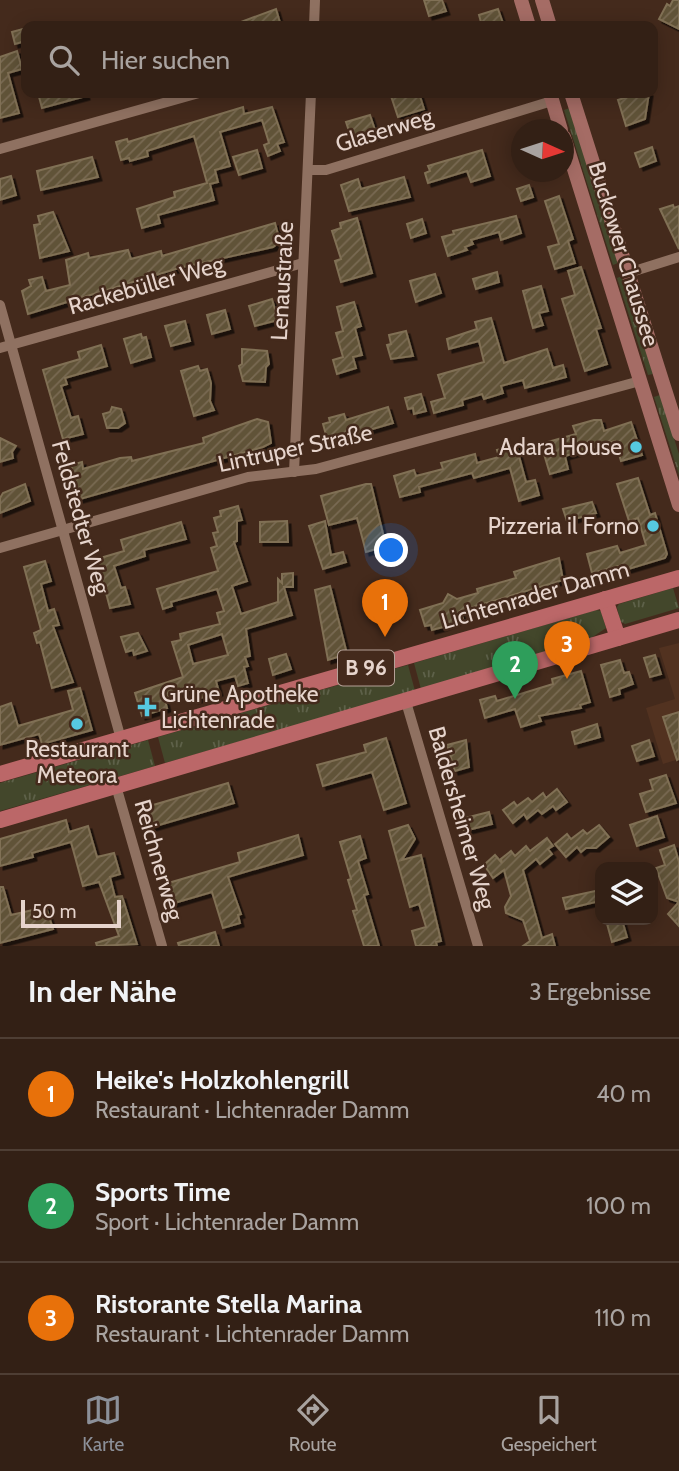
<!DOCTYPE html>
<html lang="de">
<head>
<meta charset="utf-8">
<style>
  :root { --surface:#332015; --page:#3e2d22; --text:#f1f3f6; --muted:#a9a3a0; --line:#4e3e34; --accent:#8c9099 }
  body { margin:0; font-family:Cabin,sans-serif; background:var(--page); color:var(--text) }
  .controls { position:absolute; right:21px; bottom:21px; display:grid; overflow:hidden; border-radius:14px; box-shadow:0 4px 18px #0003 }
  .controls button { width:63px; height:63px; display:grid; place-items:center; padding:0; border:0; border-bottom:2px solid var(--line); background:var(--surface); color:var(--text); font:35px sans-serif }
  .compass { position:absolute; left:511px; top:119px; width:63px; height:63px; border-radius:50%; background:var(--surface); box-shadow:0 4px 18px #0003; rotate:93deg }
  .scale { position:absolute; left:21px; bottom:18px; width:100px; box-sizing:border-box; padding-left:7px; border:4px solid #e6d4cc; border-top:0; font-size:19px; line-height:24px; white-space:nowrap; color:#e6d4cc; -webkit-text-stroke:5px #442a1c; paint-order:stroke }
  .you { position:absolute; left:392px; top:551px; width:24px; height:24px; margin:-18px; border:5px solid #fff; border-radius:50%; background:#1a73e8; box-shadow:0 0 0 10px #1a73e833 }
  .badge { display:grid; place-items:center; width:46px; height:46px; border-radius:50%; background:var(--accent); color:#fff; font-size:23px; font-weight:700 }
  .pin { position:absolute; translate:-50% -58px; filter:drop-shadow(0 2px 4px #0008) }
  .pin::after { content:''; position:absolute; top:37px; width:24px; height:21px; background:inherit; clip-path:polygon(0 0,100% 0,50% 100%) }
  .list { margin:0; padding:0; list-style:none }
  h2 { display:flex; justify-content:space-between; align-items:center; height:91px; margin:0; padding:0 28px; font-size:30px }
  h2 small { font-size:23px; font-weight:400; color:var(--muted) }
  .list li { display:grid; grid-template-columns:46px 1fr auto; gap:21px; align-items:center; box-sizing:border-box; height:112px; padding:0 28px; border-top:2px solid var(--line) }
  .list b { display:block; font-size:26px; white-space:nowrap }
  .list p { margin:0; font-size:23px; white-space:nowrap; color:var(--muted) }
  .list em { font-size:23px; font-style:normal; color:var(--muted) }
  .icon { flex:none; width:38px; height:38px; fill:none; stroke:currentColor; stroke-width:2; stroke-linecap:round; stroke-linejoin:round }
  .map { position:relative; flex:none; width:679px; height:946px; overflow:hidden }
  .search { position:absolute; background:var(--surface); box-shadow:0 4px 18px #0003; left:21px; right:21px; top:21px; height:77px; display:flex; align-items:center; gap:18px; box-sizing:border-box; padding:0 24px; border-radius:14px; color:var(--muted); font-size:26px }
  .sheet { height:427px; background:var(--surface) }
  nav { display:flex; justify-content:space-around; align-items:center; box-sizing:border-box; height:98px; border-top:2px solid var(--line); background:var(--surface); font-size:19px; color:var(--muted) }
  nav a { display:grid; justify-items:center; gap:4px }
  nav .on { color:var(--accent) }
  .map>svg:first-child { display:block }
  .built { fill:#523220 }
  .grass { fill:url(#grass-tufts) }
  .building { fill:url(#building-hatch); stroke:#807054; stroke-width:2; fill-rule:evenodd; filter:url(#shadow) }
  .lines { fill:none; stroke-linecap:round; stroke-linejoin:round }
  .street { stroke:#8f7161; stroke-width:10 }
  .secondary { stroke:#a56c65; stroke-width:14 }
  .primary { stroke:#bb6768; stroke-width:16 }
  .poi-dot { fill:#56c9e0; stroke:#442a1c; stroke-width:2.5 }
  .labels { text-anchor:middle; stroke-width:5; stroke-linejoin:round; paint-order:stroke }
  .shield { fill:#442a1c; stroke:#b5a197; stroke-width:2 }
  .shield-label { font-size:21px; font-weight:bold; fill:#e6d4cc }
  .street-label { font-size:23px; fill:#e6d4cc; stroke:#442a1c }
  .poi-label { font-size:23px; fill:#e6d4cc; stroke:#442a1c; text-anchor:end }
</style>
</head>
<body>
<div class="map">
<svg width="679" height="946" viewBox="0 0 679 946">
  <defs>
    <pattern id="grass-tufts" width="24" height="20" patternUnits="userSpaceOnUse" patternTransform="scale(1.75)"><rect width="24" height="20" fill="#43472b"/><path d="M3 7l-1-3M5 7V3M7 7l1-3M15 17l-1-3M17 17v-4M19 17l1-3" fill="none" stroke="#5e6149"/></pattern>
    <pattern id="building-hatch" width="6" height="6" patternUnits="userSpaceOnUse" patternTransform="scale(1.75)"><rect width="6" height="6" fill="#615237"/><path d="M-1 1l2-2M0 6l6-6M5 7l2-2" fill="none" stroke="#786a53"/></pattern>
    <filter id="shadow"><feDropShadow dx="3.5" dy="3.5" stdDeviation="0" flood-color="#0009"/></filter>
  </defs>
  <rect width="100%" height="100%" fill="#442a1c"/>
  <path class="built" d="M679 643V759L663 764 646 708 675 699 659 648Z"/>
  <g class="grass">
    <path d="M570 108 618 263 613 265 564 110Z"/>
    <path d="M622 276 653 374 648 375 617 278Z"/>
    <path d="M660 395 679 454V475L654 397Z"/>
    <path d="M673 588 679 608 625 624 620 621 617 607 619 604Z"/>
    <path d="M596 610 601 611 606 628 588 640 421 689 414 663Z"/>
    <path d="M408 665 415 691 165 763 158 737Z"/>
    <path d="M148 740 155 766 0 811V783Z"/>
  </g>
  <g class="building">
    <path d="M424 0H442L446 11 429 16Z"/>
    <path d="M673 0H679V29L659 19 667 4 670 6Z"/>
    <path d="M276 9 281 26H239L238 23Z"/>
    <path d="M498 9 504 26H482L479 15Z"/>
    <path d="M23 29 26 41 15 44 12 32Z"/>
    <path d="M17 51 22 69 8 73 19 113 0 118V57Z"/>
    <path d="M38 93H85L86 96 42 108Z"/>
    <path d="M390 93H419L424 109 398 117Z"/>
    <path d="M640 93H649L645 119 626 126 618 100Z"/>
    <path d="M243 107 244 114 272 107 284 142 277 144 280 151 268 156 264 145 269 143 262 120 220 132 230 166 215 170 218 182 210 184 214 200 158 215 160 223 142 228 137 209 175 197 174 192 207 183 194 136 147 151 148 156 130 161 129 158 121 160 116 142 127 139 128 142Z"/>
    <path d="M370 115 377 136 353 143 346 122Z"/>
    <path d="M652 147 656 161 640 167 635 153Z"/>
    <path d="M257 150 262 168 239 175 233 157Z"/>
    <path d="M482 150 490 176 471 182 467 171 428 183 425 173 430 171 428 166Z"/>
    <path d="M92 157 98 177 41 190 37 171Z"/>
    <path d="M11 176 16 195 0 200V179Z"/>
    <path d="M404 177 410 197 349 211 341 185 358 179 361 189Z"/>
    <path d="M529 185 533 197 521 201 517 189Z"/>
    <path d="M559 196 573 239 568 241 575 263 555 269 548 247 559 244 545 201Z"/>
    <path d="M673 205 674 208 679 206V249L660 209Z"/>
    <path d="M53 212 69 251 40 258 34 225 40 224 38 216Z"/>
    <path d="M516 216 521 233 501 240 499 232 471 240 473 244 465 247 467 250 448 256 442 237 454 234 453 231Z"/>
    <path d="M357 218 372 273 341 282 335 261 341 259 332 231 341 228 340 223Z"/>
    <path d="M422 219 426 233 411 238 407 224Z"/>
    <path d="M275 223 280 242 273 247 179 268 28 314 22 291 31 286 29 280 42 277 46 291 70 285 66 260 88 253 89 258 128 250 131 259 161 251 162 256Z"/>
    <path d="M581 267 601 328 596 329 607 364 585 371 562 299 575 295 568 271Z"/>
    <path d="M497 272 499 282 476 289 473 279Z"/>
    <path d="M435 274 441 293 416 302 410 281Z"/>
    <path d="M541 286 548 311 539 313 543 325 533 328 523 291Z"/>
    <path d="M272 299 278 320 255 326 249 306Z"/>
    <path d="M354 302 361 326 355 328 362 355 353 357 356 368 337 374 333 360 343 357 336 333 343 331 337 307Z"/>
    <path d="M225 310 230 329 212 334 207 315Z"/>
    <path d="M491 318 504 363 547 349 553 368 563 365 566 377 525 388 523 380 501 386 503 393 484 399 482 394 462 400 463 405 434 413 431 402 445 398 438 375 484 362 479 341 449 349 447 339 477 329 475 322Z"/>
    <path d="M185 321 190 341 171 346 165 326Z"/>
    <path d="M406 331 413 356 391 359 387 345 391 344 389 335Z"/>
    <path d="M141 334 142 338 146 337 151 357 131 363 124 339Z"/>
    <path d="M101 345 107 366 65 378 67 384 61 386 71 418 78 416 83 434 63 439 43 370 80 359 78 352Z"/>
    <path d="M242 349 267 351 269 364 266 367 265 382 243 381 239 366 242 364Z"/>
    <path d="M198 366 200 371 207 369 211 383 210 401 214 410 194 416 181 371Z"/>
    <path d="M421 394 426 411 414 414 413 408 408 409 405 398Z"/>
    <path d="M112 407 121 409 125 423 118 428H107L103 414 110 412Z"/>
    <path d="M388 407 393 423 328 442 323 424 330 422 329 418 344 414 346 420Z"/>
    <path d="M257 419 268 422 271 443 263 447 80 499 71 465 82 462 83 469 120 458 131 457 132 461 204 443 203 438Z"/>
    <path d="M594 420H601L604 431 631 422 642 455 621 461 615 441 565 456 568 469 550 474 541 444 576 434 573 426Z"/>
    <path d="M0 438 16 446 12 452 13 458 0 462Z"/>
    <path d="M516 445 526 482 535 480 539 495 519 501 510 468 474 478 472 473 419 487 420 492 400 497 394 476 414 470 416 476 443 469 441 463 475 454 477 463 499 457 497 450Z"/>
    <path d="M638 478 650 515 655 513 667 554 665 558 625 570 623 565 592 573 587 554 617 546 620 553 646 545 638 518 629 521 617 484Z"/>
    <path d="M25 484 30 501 0 513V498L3 493Z"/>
    <path d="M366 484H371L386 546 366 552 357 518 329 525 321 496Z"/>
    <path d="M592 502 596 513 567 521 563 509Z"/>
    <path d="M238 506 242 520 237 521V541L234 542 247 581 232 586 241 614 278 602V579L282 583V574L293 573V587H284L292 615 246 629 250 656 245 657 248 666 244 667 248 683 238 686 235 676 216 681 219 692 195 700 192 689 164 697 167 708 142 716 135 693 183 677 172 642 181 640 180 634 220 624 217 613 224 611 217 589 171 602 172 606 163 609 157 589 218 571 211 548 217 546 213 533 218 532 214 518 221 516 220 511ZM222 634 228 655 193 664 188 645Z"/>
    <path d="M287 521 288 542H260V522Z"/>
    <path d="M325 521 331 555 343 552 346 562 323 569 309 526Z"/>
    <path d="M181 522 186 539 144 550 145 556 114 566 121 588 125 587 130 604 110 608 97 559 124 551 121 540Z"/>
    <path d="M559 558 563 580 460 611 463 619 443 627 432 630 431 625 425 626 420 610 443 603 448 594 457 599 478 593 477 589 516 578 514 572Z"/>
    <path d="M45 561 51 581 41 584 48 611 54 609 59 625 53 626 73 682 52 688 40 642 37 643 34 633 41 630 24 567Z"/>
    <path d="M330 586 347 654 328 660 315 590Z"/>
    <path d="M138 633 147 651 134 655 133 650 126 652 121 637Z"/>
    <path d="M286 654 291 669 273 675 269 659Z"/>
    <path d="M655 655 661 674 650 677 644 658Z"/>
    <path d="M620 660 624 673 629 672 633 684 619 689 620 694 610 697 601 665Z"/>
    <path d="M581 671 590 702 580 705 581 708 539 716 541 721 521 727 515 709 485 718 480 700 495 696 497 701 553 684 552 679Z"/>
    <path d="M80 688 92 730 42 744 39 734 0 745V707L11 703 18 726 73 710 68 691Z"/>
    <path d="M679 712V759L677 760 663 717Z"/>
    <path d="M597 724 600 737 575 744 572 732Z"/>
    <path d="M386 738 406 803 384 810 372 772 323 786 317 765 366 752 364 745Z"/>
    <path d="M466 740 469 767 455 771 447 745Z"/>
    <path d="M649 740 654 756 637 761 632 746Z"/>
    <path d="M666 775 676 803 646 812 640 794 653 790 650 780Z"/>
    <path d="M228 783 234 803 149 828 143 808Z"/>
    <path d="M557 789 567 802 556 810 553 806 542 814 538 810 527 819 524 814 513 823 503 810 514 802 517 806 528 798 532 802 543 793 546 798Z"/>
    <path d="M489 812 492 824 464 831 461 819Z"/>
    <path d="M657 816 664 837 637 846 630 825Z"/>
    <path d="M66 820 69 832 88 826 97 857 114 853 120 874 110 877 115 897 122 896 137 944 97 946 96 943 119 936 99 882 83 886 71 842 32 853 33 857 0 866V839Z"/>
    <path d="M408 825 415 839 402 860 421 855 441 941 436 942 437 946H416L412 931 426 927 419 904 410 907 389 831Z"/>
    <path d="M599 825 609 837 596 848H586L581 852 577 847 566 857 555 844 567 834 571 839 583 830 587 834Z"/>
    <path d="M298 835 303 855 228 877 241 914 238 915 240 923 223 928 212 892 171 904 165 884 240 862 238 853Z"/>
    <path d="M360 836 366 858 358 861 368 894 364 895 379 946H364L353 911 357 910 348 880 351 879 340 842Z"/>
    <path d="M547 838 553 846 548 849 552 854 540 864 536 859 523 870 542 938 552 934 555 946H523L530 941 523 920 506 913 505 907 511 896 504 870 493 878 484 865 495 855 502 863 501 859 511 851 515 856 526 846 530 851Z"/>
    <path d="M674 845 679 862V926L668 914 679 902 667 898 656 868 665 865 660 850Z"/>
    <path d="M0 887H3L11 915 46 907 53 929 0 943Z"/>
    <path d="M600 890V901L566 909 563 898Z"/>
    <path d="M606 920H622L627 937 612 942Z"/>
    <path d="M215 932 219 946H179L178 943Z"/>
  </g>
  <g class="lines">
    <g class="street">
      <path d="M314 26 315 0"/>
      <path d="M0 149 199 93"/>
      <path d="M308 170H326L552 101"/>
      <path d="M628 273 679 257"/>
      <path d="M0 305 121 739"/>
      <path d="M0 348 303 263"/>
      <path d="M294 472 311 93"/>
      <path d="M0 548 248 477 316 469 640 381"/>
      <path d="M406 702 478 946"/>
      <path d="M116 786 162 946"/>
    </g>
    <g class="secondary">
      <path d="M521 0 529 26"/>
      <path d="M542 0 550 26"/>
      <path d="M550 93 561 130"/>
      <path d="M571 93 679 434"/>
      <path d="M564 137 679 505"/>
    </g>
    <g class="primary">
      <path d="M605 599 618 638"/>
      <path d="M0 774 679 578"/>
      <path d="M0 820 679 620"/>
    </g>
  </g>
  <g class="poi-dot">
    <circle cx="636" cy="447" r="7"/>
    <circle cx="653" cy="526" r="7"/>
    <path d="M143.5 696.5h7v7h7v7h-7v7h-7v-7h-7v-7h7z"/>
    <circle cx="77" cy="724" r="7"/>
  </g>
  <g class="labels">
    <rect class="shield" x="338" y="650.5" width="56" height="35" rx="5"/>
    <g class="shield-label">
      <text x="366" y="675">B 96</text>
    </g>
    <g class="street-label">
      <text transform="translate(384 130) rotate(-17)" y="8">Glaserweg</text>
      <text transform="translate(624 254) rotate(73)" y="8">Buckower Chaussee</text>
      <text transform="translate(282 281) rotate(-87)" y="8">Lenaustraße</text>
      <text transform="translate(146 285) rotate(-16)" y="8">Rackebüller Weg</text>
      <text transform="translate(295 448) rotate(-12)" y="8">Lintruper Straße</text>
      <text transform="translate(81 517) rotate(74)" y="8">Feldstedter Weg</text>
      <text transform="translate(535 595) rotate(-16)" y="8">Lichtenrader Damm</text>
      <text transform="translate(462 818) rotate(74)" y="8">Baldersheimer Weg</text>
      <text transform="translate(159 860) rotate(74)" y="8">Reichnerweg</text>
    </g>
    <g class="poi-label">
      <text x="622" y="455">Adara House</text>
      <text x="639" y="534">Pizzeria il Forno</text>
      <text x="161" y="702" text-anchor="start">Grüne Apotheke<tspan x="161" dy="26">Lichtenrade</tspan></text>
      <text x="77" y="757" text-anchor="middle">Restaurant<tspan x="77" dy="26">Meteora</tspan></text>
    </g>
  </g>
</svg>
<div class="controls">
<button><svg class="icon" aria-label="layers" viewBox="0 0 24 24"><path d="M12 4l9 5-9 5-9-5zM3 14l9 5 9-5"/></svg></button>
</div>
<svg class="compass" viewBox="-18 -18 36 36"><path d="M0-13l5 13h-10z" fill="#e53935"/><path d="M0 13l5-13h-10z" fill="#a9a3a0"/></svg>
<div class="scale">50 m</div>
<div class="you"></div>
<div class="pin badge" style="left:385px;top:637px;background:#e8710a">1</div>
<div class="pin badge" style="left:515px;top:699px;background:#2e9e5b">2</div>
<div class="pin badge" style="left:567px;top:679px;background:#e8710a">3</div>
<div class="search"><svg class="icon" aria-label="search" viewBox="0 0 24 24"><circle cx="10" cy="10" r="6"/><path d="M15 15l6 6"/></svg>Hier suchen</div>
</div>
<section class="sheet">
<h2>In der Nähe<small>3 Ergebnisse</small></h2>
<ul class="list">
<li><span class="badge" style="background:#e8710a">1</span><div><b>Heike's Holzkohlengrill</b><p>Restaurant · Lichtenrader Damm</p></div><em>40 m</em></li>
<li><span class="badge" style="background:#2e9e5b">2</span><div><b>Sports Time</b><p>Sport · Lichtenrader Damm</p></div><em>100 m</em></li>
<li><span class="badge" style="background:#e8710a">3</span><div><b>Ristorante Stella Marina</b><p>Restaurant · Lichtenrader Damm</p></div><em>110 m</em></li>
</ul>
</section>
<nav>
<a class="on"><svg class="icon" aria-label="map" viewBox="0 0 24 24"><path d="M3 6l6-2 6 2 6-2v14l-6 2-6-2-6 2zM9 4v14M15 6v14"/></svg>Karte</a>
<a><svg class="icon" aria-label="directions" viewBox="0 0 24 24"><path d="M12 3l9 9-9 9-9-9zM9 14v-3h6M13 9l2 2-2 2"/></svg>Route</a>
<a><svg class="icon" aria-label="saved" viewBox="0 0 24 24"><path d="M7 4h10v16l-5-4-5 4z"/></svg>Gespeichert</a>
</nav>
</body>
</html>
